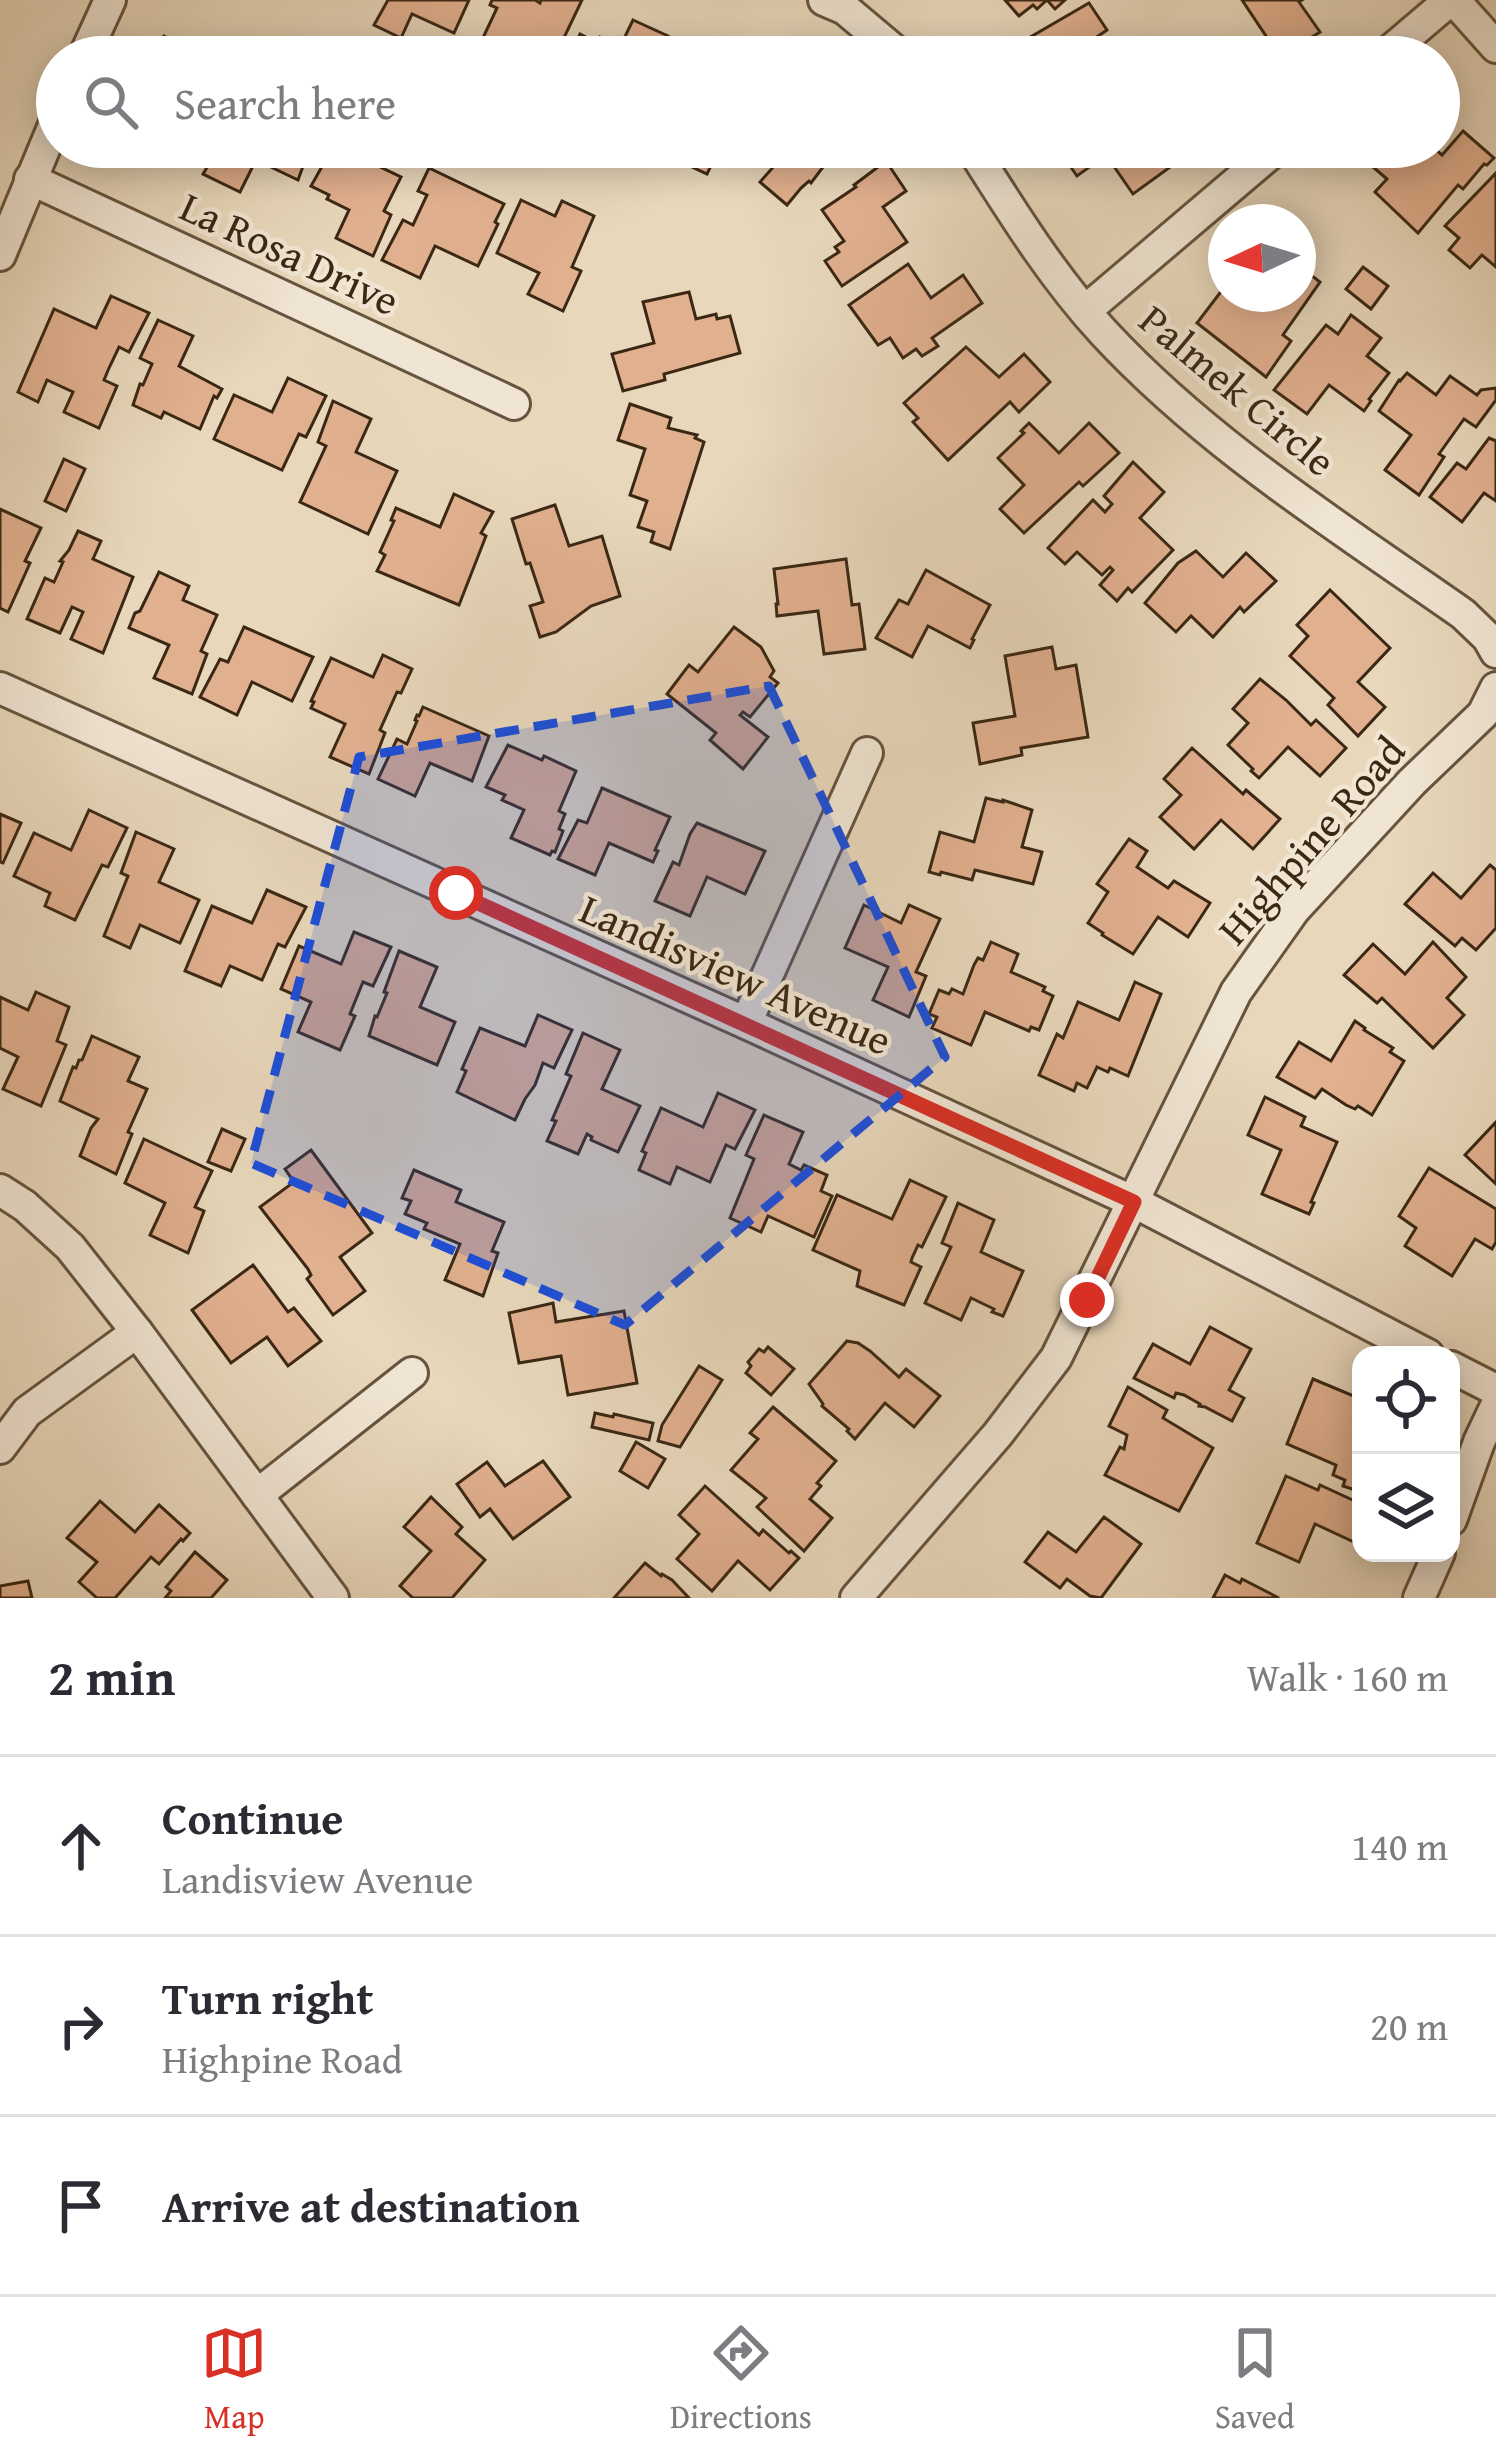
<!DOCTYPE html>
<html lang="en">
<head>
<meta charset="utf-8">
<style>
  :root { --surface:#fff; --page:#f7f7f7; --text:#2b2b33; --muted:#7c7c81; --line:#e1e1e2; --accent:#d93025 }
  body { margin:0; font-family:"Gentium Book Plus",serif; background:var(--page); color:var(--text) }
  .controls { position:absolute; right:36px; bottom:36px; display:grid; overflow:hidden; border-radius:24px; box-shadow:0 6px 30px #0003 }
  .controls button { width:108px; height:108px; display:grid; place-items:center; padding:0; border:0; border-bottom:3px solid var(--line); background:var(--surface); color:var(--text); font:60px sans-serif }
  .compass { position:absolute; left:1208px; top:204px; width:108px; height:108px; border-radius:50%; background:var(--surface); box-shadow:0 6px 30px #0003; rotate:266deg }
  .stop { position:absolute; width:36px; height:36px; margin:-27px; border:9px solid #d93025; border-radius:50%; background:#fff }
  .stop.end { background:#d93025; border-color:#fff; box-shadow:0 3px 12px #0008 }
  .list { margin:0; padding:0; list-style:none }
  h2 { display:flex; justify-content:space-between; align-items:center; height:156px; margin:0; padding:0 48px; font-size:51px }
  h2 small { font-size:39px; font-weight:400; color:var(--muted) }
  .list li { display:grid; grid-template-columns:78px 1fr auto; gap:36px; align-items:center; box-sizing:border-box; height:180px; padding:0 48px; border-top:3px solid var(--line) }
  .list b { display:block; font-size:45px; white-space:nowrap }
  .list p { margin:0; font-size:39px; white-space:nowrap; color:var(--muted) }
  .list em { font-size:39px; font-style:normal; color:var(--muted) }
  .icon { flex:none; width:66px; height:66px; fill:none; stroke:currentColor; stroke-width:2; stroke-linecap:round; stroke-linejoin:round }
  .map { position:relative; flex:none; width:1496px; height:1598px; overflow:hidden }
  .search { position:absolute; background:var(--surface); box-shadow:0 6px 30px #0003; left:36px; right:36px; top:36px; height:132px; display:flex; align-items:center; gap:30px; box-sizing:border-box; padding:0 42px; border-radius:66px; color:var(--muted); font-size:45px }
  .sheet { height:696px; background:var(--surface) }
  nav { display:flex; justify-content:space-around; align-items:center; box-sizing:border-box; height:168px; border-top:3px solid var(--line); background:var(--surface); font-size:33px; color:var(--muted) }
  nav a { display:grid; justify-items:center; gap:6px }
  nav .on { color:var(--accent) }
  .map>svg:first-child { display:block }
  .building { fill:#e1b08f; stroke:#3b2814; stroke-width:3 }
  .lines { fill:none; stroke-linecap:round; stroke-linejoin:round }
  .street-casing { stroke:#66543e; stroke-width:36 }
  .street { stroke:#f0e5d3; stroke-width:30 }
  .route { stroke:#d93025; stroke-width:15 }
  .marked { fill:#1d4ed8; fill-opacity:0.2; stroke:#1d4ed8; stroke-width:9; stroke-dasharray:24 15; stroke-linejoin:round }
  .labels { text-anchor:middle; stroke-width:9; stroke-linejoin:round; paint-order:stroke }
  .street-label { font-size:42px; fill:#3b2814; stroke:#f0e5d3 }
</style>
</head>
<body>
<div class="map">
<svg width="1496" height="1598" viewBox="0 0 1496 1598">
  <rect width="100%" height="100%" fill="#e8d7bb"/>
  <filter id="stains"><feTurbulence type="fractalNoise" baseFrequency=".00167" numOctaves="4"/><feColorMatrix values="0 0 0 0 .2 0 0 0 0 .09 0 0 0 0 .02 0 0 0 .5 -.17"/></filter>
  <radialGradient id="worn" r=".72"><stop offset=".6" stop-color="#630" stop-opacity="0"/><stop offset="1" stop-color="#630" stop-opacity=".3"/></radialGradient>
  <g class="building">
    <path d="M388 0H469L454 33 412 14 401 38 374 25Z"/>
    <path d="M492 0H535L540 3 541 0H582L559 48 561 49 558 57H474L497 8 490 5Z"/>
    <path d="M1005 0H1065L1055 9 1047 0 1037 9 1033 5 1019 16Z"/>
    <path d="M1242 0H1302L1299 2 1320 32 1280 57Z"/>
    <path d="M1089 3 1107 30 1088 43 1097 57H1039L1027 39Z"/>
    <path d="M633 20 668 36 659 57H570L580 34 598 43 600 37 620 47Z"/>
    <path d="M164 36 206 57H154Z"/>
    <path d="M682 42 713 57H676Z"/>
    <path d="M1463 131 1494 158 1487 165 1484 164 1463 189 1458 185 1418 233 1375 192 1387 179 1373 167 1390 147H1433L1442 155Z"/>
    <path d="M155 147H198L189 166 154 149Z"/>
    <path d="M219 147H310L298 180 256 160 240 192 203 174Z"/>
    <path d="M333 147H379L372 163 401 177 384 211 391 215 373 256 336 238 349 210 327 199 329 195 311 186Z"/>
    <path d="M649 147H720L707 174Z"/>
    <path d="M754 147H852L836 165 829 159 811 183 809 181 801 188 787 205 760 182 775 165Z"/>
    <path d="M1057 147H1174L1175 151 1167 157 1173 165 1133 194 1106 155 1077 176Z"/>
    <path d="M886 161 906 191 883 207 907 242 842 286 825 261 839 252 835 247 844 241 822 210 856 187 854 185Z"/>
    <path d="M429 168 504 204 495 222 498 224 478 266 435 246 420 278 382 260 403 220 413 225 427 195 418 191Z"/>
    <path d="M1496 173V267L1482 255 1470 268 1449 250 1459 238 1445 226Z"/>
    <path d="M521 200 555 216 562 201 594 216 572 267 581 271 563 311 528 294 539 273 497 253Z"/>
    <path d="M908 264 931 298 963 275 982 303 932 338 938 346 922 356 916 349 903 358 890 338 878 345 849 305Z"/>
    <path d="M1298 265 1320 282 1283 335 1291 341 1266 377 1197 323 1226 285V294H1298Z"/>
    <path d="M1363 267 1388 286 1371 309 1346 289Z"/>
    <path d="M689 292 696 319 716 314 717 319 730 316 740 353 664 374 665 380 623 391 612 354 654 343 643 302Z"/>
    <path d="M111 296 149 313 129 352 119 347 109 368 104 380 117 386 99 428 64 412 73 392 47 380 38 402 18 392 54 309 96 328Z"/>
    <path d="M1351 315 1381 338 1367 356 1389 373 1369 399 1371 401 1364 411 1329 385 1307 414 1274 390 1326 325 1338 334Z"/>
    <path d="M158 320 193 336 179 366 222 389 217 398 214 396 200 429 164 412 161 418 133 405 140 384 143 385 152 364 140 358Z"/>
    <path d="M966 347 999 377 1024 354 1050 382 1019 412 1010 402 948 460 913 422 918 418 904 403Z"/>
    <path d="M1407 373 1436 395 1450 376 1477 395 1481 390 1496 388V400L1476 427 1464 419 1439 454 1444 457 1419 495 1385 470 1411 435 1379 411 1399 380 1400 381Z"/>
    <path d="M288 378 326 396 306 437 299 434 282 470 214 439 234 395 272 412Z"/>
    <path d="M333 401 371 419 356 452 397 471 368 534 300 502 326 446 318 442Z"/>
    <path d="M630 404 671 418 668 428 697 435 695 438 704 442 670 549 651 542 654 532 638 527 647 501 630 495 645 449 618 440Z"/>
    <path d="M1029 423 1059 453 1089 423 1119 453 1083 486 1079 482 1024 533 1000 509 1024 485 998 458 1024 433 1021 431Z"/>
    <path d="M1489 438 1496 441V501L1484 493 1462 522 1430 497 1457 463 1466 469Z"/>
    <path d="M64 459 85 469 66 511 45 501Z"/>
    <path d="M1133 462 1164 492 1140 518 1173 550 1132 592 1128 588 1117 601 1100 585 1113 570 1110 567 1102 575 1077 552 1065 564 1048 548 1093 500 1105 512 1112 504 1104 496Z"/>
    <path d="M454 494 493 512 481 533 486 536 459 605 377 571 385 555 380 552 394 521 391 520 396 508 440 527Z"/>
    <path d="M555 505 569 546 602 536 620 596 591 606 556 632 540 637 530 606 543 602 530 563 526 564 512 519Z"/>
    <path d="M0 509 41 528 25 561 30 563 8 612 0 608Z"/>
    <path d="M78 531 101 541 93 559 133 577 103 653 71 639 83 612 72 607 60 633 27 619 45 578 54 582 63 562 60 561 69 550Z"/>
    <path d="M1196 551 1223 577 1246 553 1276 581 1244 612 1240 607 1213 637 1191 616 1176 632 1145 603 1178 563Z"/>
    <path d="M846 559 852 605 859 604 865 649 824 654 818 611 777 616 776 604H778L774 569Z"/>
    <path d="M926 570 990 605 972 639 974 640 970 648 928 626 912 657 876 638 899 600 908 604Z"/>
    <path d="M159 572 189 586 183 600 217 615 201 651 207 654 192 694 154 678 169 645 129 628 135 613 140 611Z"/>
    <path d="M1330 590 1390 648 1358 682 1385 707 1358 736 1328 705 1334 698 1290 656 1308 636 1297 625Z"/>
    <path d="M244 627 313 657 292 701 252 682 237 715 200 697 220 659 228 662Z"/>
    <path d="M734 627 761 647 774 671 770 677 778 683 750 717 743 712 740 715 768 737 743 769 710 740 716 733 667 694 689 665 698 672Z"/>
    <path d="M1052 647 1056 669 1076 665 1088 737 1021 748 1022 755 980 764 973 723 1015 716 1005 656Z"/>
    <path d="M383 655 412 669 401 693 397 692 380 730 385 733 369 774 330 757 345 724 311 708 314 702 311 701 331 658 373 677Z"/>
    <path d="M1260 679 1286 700 1311 725 1316 720 1346 748 1320 776 1288 747 1259 778 1251 771 1253 769 1228 745 1248 723 1233 709Z"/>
    <path d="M423 707 489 736 472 781 430 763 415 796 378 779 397 739 407 744 417 721 415 720 417 715 419 716Z"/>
    <path d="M508 745 542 760 544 756 576 771 559 811 565 814 559 829 563 831 555 852 552 851 550 855 511 838 524 810 502 800 505 795 486 787Z"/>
    <path d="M1192 748 1243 794 1246 790 1280 819 1253 849 1221 820 1194 849 1160 817 1181 795 1164 779Z"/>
    <path d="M602 788 670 817 655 850 658 851 653 862 609 843 595 875 558 859 578 820 587 823Z"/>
    <path d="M986 798 1003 802V800L1032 810 1022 847 1042 852 1033 884 975 870 972 880 941 872 940 875 929 872 940 832 974 842Z"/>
    <path d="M89 810 127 828 108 867 102 865 75 920 45 906 50 893 14 876 34 833 71 850Z"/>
    <path d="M0 814 21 823 3 863 0 862Z"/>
    <path d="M697 823 765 851 745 894 707 877 690 916 655 901 673 862 679 865 690 834Z"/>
    <path d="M136 832 174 849 159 882 199 900 180 943 140 925 130 948 104 936 128 876 121 873Z"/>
    <path d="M1129 839 1147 851 1137 867 1168 888 1174 881 1210 903 1188 937 1158 917 1133 954 1102 935 1103 933 1088 923 1108 892 1097 884Z"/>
    <path d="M1490 865 1496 870V928L1476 950 1462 938 1455 946 1405 904 1433 873 1461 898Z"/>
    <path d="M267 890 306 907 285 947 278 944 262 980 230 966 221 986 185 971 212 906 252 923Z"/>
    <path d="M864 905 901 923 909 905 940 919 916 972 926 976 909 1017 873 1000 888 967 845 948Z"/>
    <path d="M354 932 391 947 373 986 363 982 350 1014 355 1016 340 1050 298 1032 311 1002 281 989 299 946 341 964Z"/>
    <path d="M991 942 1018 954 1011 972 1045 987 1043 991 1053 996 1039 1030 1031 1027 1029 1031 985 1012 971 1045 932 1028 937 1017 929 1014 939 990 949 994 952 989 963 994 974 965 978 958 983 960Z"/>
    <path d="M1433 942 1466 977 1447 998 1464 1015 1433 1048 1382 998 1377 1003 1344 975 1373 944 1405 974Z"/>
    <path d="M399 951 437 967 420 1007 455 1022 437 1065 369 1036 375 1016 377 1017 387 993 384 992Z"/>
    <path d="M1135 982 1161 994 1128 1076 1110 1068 1108 1072 1097 1067 1087 1088 1077 1083 1074 1091 1039 1075 1057 1034 1063 1038 1078 1002 1119 1020Z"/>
    <path d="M36 992 69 1007 57 1041 66 1045 41 1106 3 1089 18 1057 0 1048V997L28 1010Z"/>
    <path d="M538 1015 572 1030 554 1068 543 1063 535 1085 525 1099 515 1120 457 1092 466 1071 462 1069 480 1028 525 1046Z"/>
    <path d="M1355 1021 1365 1028 1364 1030 1393 1048 1390 1052 1404 1061 1372 1115 1358 1106 1355 1109 1346 1105 1322 1089 1315 1098 1277 1077 1299 1042 1331 1061Z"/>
    <path d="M583 1033 620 1050 602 1089 640 1106 618 1152 591 1140 592 1137 587 1134 578 1154 547 1141 556 1121 552 1120 571 1076 566 1074Z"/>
    <path d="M92 1036 139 1057 128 1081 147 1089 128 1132 132 1134 116 1174 80 1156 91 1128 98 1119 60 1101 73 1067 76 1068 79 1060H82Z"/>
    <path d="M718 1093 755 1110 735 1149 726 1145 710 1182 677 1167 670 1184 639 1170 646 1153 642 1151 661 1108 703 1127Z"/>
    <path d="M1265 1097 1305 1117 1301 1126 1337 1142 1311 1202 1314 1203 1309 1214 1262 1194 1281 1150 1248 1135Z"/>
    <path d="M764 1115 803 1132 789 1164 801 1170 804 1165 827 1175 821 1191 832 1196 814 1237 768 1216 761 1232 730 1218 754 1159 746 1155Z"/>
    <path d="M1496 1122V1184L1465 1155Z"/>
    <path d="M222 1129 245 1139 231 1171 208 1162Z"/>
    <path d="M144 1139 212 1171 195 1207 204 1211 188 1253 150 1235 165 1203 125 1183Z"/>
    <path d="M311 1150 372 1233 340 1257 365 1291 333 1315 307 1279 311 1275 308 1269 260 1207 294 1182 285 1169Z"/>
    <path d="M1429 1168 1496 1209V1242L1492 1249 1475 1239 1452 1276 1405 1246 1416 1228 1399 1216Z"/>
    <path d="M414 1170 461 1190 456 1202 504 1222 492 1251 498 1253 483 1296 445 1280 460 1244 424 1229 427 1223 405 1214 411 1201 402 1198Z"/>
    <path d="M910 1180 946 1197 922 1247 918 1245 912 1258 911 1262 921 1267 904 1305 857 1286 860 1271 813 1250 837 1195 892 1219Z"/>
    <path d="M958 1203 994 1220 981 1252 1023 1271 1003 1316 992 1312 994 1309 971 1298 961 1320 925 1303 951 1247 942 1243Z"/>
    <path d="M253 1265 288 1312 294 1308 321 1341 288 1366 267 1337 231 1363 192 1310Z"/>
    <path d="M553 1303 556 1322 624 1311 637 1383 568 1395 561 1356 519 1363 509 1313Z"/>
    <path d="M1210 1327 1251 1349 1229 1390 1244 1398 1232 1421 1205 1407 1199 1406 1200 1404 1184 1395 1176 1393 1174 1398 1134 1378 1153 1344 1190 1364Z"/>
    <path d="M847 1341 858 1343 870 1351 899 1377 906 1369 940 1396 914 1427 885 1403 855 1439 847 1431 849 1429 822 1406 823 1404 809 1384Z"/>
    <path d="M768 1347 794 1369 771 1395 746 1373 751 1366 748 1362 759 1349 764 1352Z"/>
    <path d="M699 1366 722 1380 680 1447 658 1441 662 1425Z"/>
    <path d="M1313 1379 1361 1399V1426L1355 1442 1361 1444V1486L1358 1491 1343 1486 1345 1480 1333 1475 1336 1465 1287 1444Z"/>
    <path d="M1128 1387 1167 1410 1163 1418 1213 1448 1179 1511 1105 1475 1120 1447 1124 1449 1127 1435 1109 1426Z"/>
    <path d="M773 1407 836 1461 817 1483 821 1486 810 1499 832 1518 804 1551 757 1507 766 1498 731 1470 758 1439 750 1433Z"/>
    <path d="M595 1413 613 1417 614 1414 653 1423 649 1440 592 1427Z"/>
    <path d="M636 1442 665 1459 648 1488 620 1471Z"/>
    <path d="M543 1461 570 1497 513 1539 490 1509 480 1517 457 1484 487 1462 505 1486Z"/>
    <path d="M1286 1476 1318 1490 1320 1485 1361 1504V1526L1354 1542 1315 1524 1299 1562 1257 1543Z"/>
    <path d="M705 1486 759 1535 763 1530 789 1553 791 1551 799 1558 770 1590 738 1561 712 1591 677 1559 699 1534 679 1515Z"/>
    <path d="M431 1497 462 1527 456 1534 485 1560 452 1598H413L400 1586 431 1551 404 1527Z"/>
    <path d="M100 1501 135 1532 159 1505 190 1533 183 1541 181 1539 159 1564 151 1557 115 1598H97L79 1582 97 1562 67 1538Z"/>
    <path d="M1104 1517 1141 1544 1101 1598 1090 1596 1067 1579 1060 1588 1025 1562 1048 1532 1076 1552Z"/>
    <path d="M195 1552 227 1580 211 1598H165L171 1591 166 1587Z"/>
    <path d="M645 1563 661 1576 662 1574 672 1580 689 1598H614Z"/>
    <path d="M1225 1575 1240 1583 1242 1579 1279 1598H1213Z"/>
    <path d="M28 1581 32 1598H0V1586Z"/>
  </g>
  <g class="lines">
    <defs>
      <g id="street">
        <path d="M824 0 845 9 902 57"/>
        <path d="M1454 0 1496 47"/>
        <path d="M84 57 110 0"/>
        <path d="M1383 57 1450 0"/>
        <path d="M971 147C1011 210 1052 277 1104 333 1208 445 1339 527 1463 614L1488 638 1496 652"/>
        <path d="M30 179 514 404"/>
        <path d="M0 255 57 118"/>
        <path d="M1085 311 1278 147"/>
        <path d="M0 688 746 1023 1134 1202 1428 1355"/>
        <path d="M746 1023 867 753"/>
        <path d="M0 1190 25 1206 70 1247 137 1332 333 1598"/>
        <path d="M1451 1367 1496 1390"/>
        <path d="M0 1448 27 1412 137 1332"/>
        <path d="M257 1495 412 1373"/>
        <path d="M1451 1520 1479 1442 1496 1406"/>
        <path d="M856 1598 998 1434 1056 1358 1236 992 1294 910 1412 782 1483 714 1496 688"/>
        <path d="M1419 1598 1439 1553"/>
      </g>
    </defs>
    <use href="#street" class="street-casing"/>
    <use href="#street" class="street"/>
  </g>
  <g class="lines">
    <path class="route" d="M456 893 1134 1202 1087 1300"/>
  </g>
  <path class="marked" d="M769 686 945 1057 625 1325 251 1163 359 757Z"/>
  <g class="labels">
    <g class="street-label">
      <text transform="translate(290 253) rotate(25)" y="15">La Rosa Drive</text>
      <text transform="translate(1238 390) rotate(40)" y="15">Palmek Circle</text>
      <text transform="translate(1311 840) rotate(-49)" y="15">Highpine Road</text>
      <text transform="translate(736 974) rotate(24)" y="15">Landisview Avenue</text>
    </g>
  </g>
  <rect width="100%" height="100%" filter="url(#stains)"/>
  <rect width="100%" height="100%" fill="url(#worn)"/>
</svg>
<div class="controls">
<button><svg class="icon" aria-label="locate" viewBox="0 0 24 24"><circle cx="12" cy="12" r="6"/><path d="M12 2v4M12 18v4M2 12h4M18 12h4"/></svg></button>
<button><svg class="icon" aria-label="layers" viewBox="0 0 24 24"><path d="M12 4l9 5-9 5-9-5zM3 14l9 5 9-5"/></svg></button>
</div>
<svg class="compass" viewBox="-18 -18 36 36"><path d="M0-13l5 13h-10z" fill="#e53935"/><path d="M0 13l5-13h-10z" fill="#7c7c81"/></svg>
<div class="stop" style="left:456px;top:893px"></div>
<div class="stop end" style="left:1087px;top:1300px"></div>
<div class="search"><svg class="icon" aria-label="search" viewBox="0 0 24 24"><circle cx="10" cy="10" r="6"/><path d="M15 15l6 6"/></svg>Search here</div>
</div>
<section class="sheet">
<h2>2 min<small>Walk · 160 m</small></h2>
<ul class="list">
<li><svg class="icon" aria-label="ahead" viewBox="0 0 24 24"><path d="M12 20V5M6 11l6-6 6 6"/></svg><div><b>Continue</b><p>Landisview Avenue</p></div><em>140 m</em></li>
<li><svg class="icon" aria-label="right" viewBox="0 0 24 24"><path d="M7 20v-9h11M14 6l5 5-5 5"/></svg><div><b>Turn right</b><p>Highpine Road</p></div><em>20 m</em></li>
<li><svg class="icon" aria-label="arrive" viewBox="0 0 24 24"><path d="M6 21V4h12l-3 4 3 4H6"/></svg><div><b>Arrive at destination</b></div></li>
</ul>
</section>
<nav>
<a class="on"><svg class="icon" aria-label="map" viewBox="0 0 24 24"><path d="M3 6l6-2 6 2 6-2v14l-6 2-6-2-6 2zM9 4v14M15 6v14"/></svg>Map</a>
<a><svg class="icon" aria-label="directions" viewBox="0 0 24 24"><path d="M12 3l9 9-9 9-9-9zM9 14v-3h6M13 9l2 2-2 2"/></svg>Directions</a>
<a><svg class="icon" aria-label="saved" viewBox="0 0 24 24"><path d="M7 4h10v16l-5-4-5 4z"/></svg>Saved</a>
</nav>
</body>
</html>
